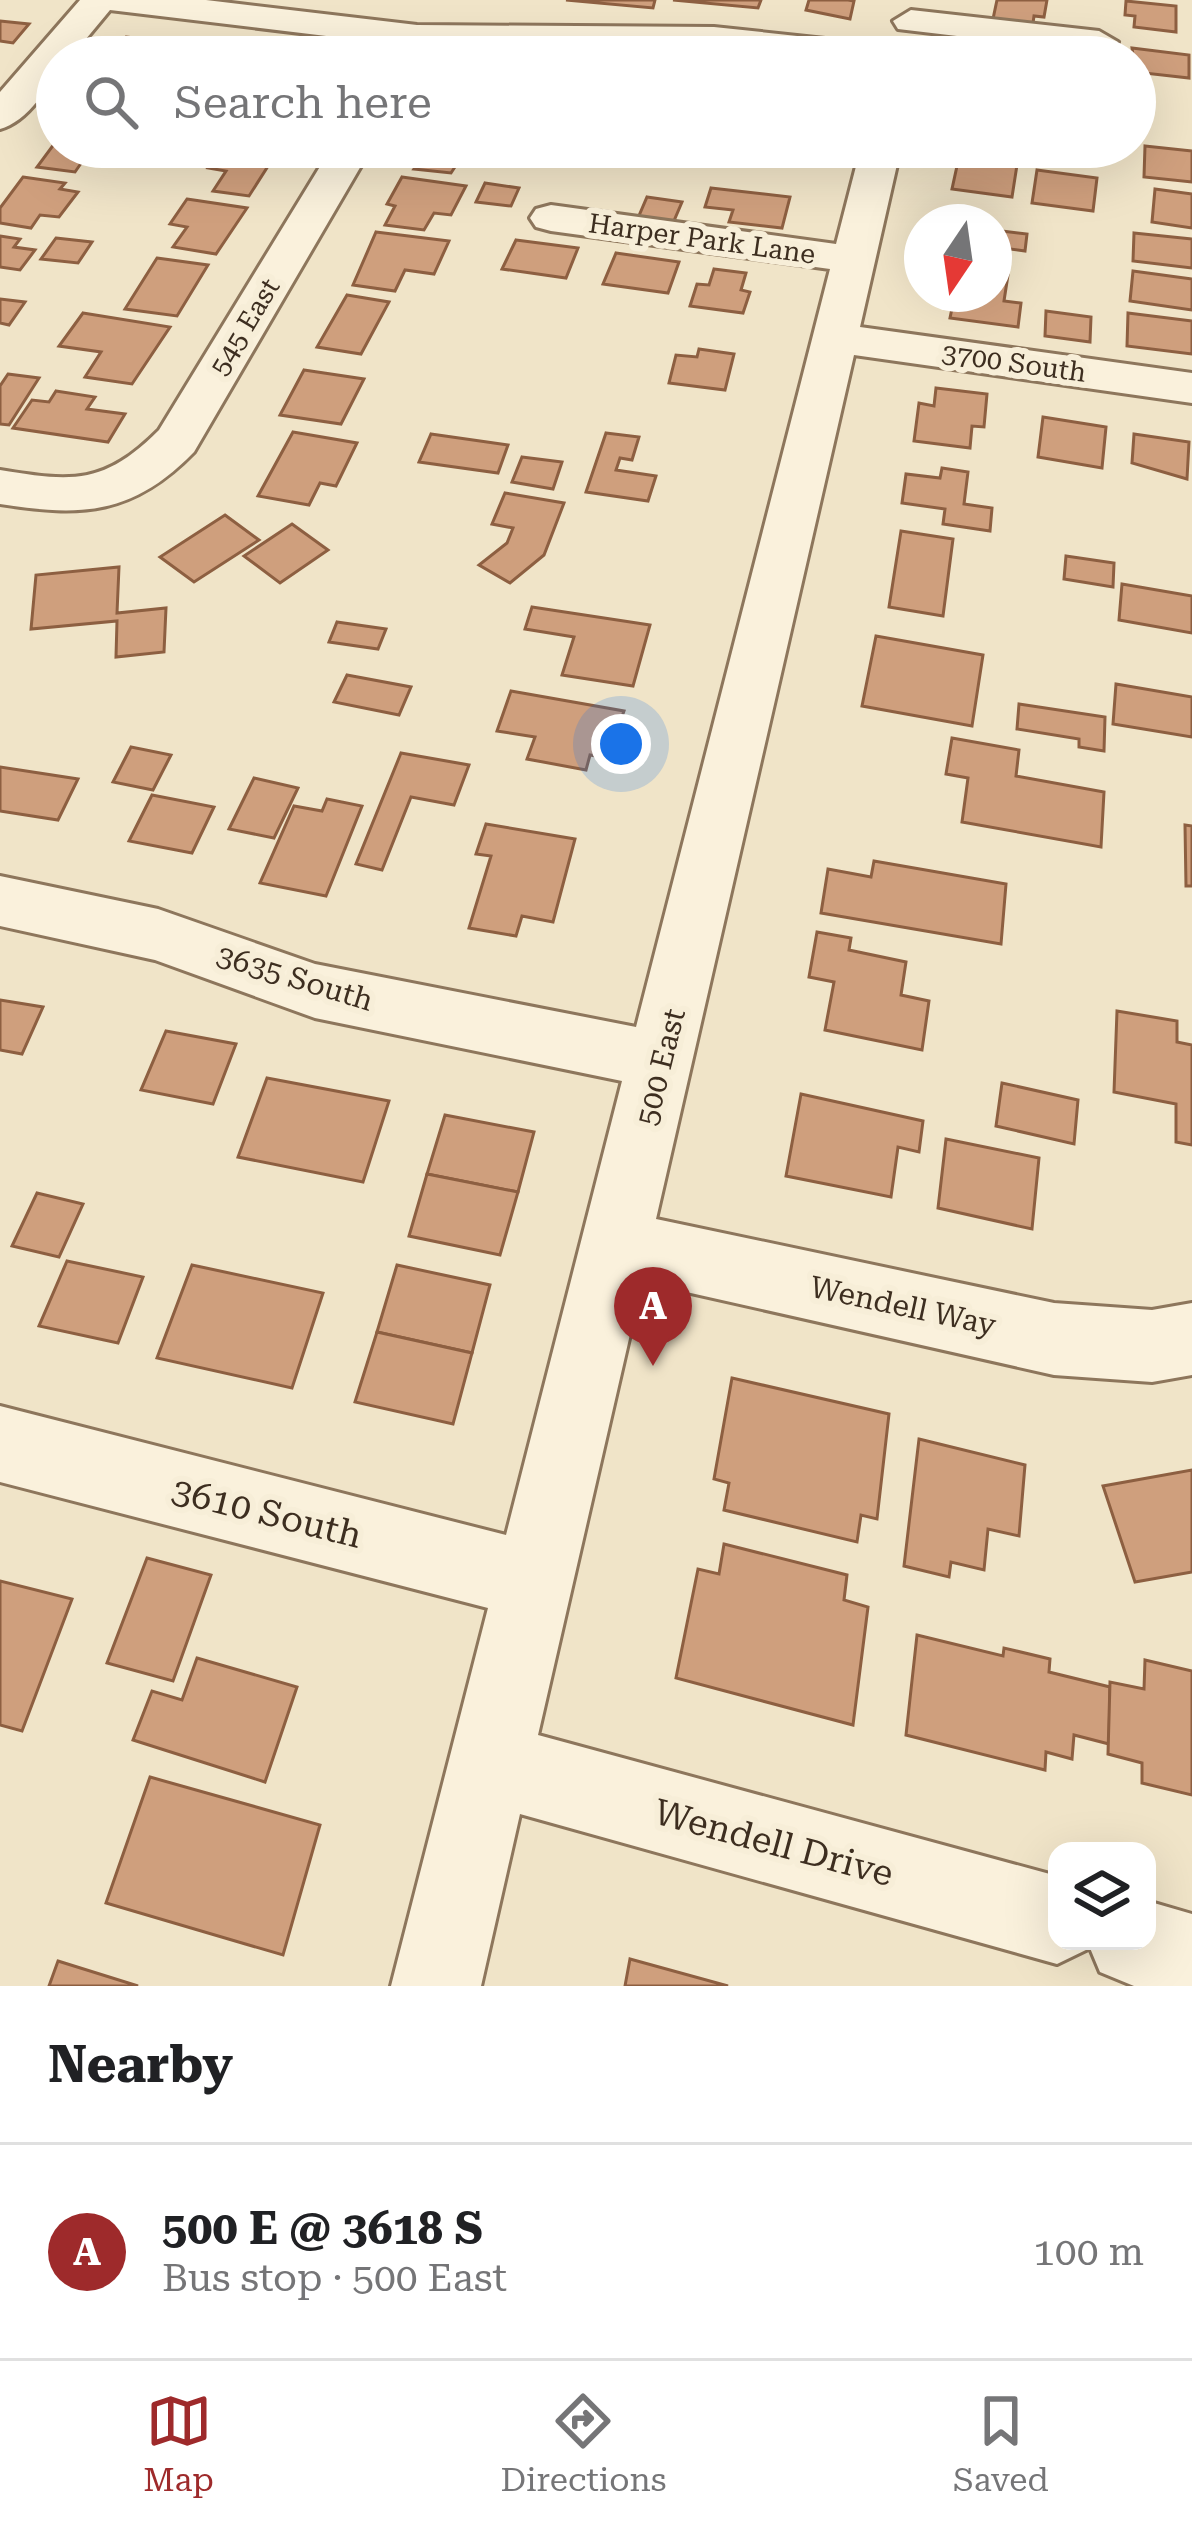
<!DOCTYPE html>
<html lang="en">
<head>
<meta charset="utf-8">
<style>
  :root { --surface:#fff; --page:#f2f2f2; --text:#202124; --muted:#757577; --line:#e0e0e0; --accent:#9e2a2b }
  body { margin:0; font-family:"Roboto Serif",serif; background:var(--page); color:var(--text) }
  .controls { position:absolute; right:36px; bottom:36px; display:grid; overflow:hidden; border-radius:24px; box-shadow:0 12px 48px #0002 }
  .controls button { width:108px; height:108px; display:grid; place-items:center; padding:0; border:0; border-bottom:3px solid var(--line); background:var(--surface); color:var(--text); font:60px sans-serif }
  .compass { position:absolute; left:904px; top:204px; width:108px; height:108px; border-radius:50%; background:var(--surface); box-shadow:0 12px 48px #0002; rotate:193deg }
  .you { position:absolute; left:621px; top:744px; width:42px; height:42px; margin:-30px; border:9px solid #fff; border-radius:50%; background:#1a73e8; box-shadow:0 0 0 18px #1a73e833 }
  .badge { display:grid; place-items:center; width:78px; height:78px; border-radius:50%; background:var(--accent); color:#fff; font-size:39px; font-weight:700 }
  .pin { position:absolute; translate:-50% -99px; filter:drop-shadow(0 3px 6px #0008) }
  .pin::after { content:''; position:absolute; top:63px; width:42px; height:36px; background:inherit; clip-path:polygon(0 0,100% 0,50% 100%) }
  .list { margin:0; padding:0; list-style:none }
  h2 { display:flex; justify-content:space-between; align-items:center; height:156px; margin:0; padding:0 48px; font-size:51px }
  h2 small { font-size:39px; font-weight:400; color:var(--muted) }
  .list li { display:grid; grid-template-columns:78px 1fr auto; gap:36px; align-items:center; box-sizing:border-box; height:216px; padding:0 48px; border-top:3px solid var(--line) }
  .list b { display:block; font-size:45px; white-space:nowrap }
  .list p { margin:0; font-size:39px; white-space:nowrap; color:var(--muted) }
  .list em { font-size:39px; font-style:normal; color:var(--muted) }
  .icon { flex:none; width:66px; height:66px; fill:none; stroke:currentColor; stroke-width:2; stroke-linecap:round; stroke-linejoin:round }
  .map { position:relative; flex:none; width:1192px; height:1986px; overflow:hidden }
  .search { position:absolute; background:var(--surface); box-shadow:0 12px 48px #0002; left:36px; right:36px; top:36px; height:132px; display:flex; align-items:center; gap:30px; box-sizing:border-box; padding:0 42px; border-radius:66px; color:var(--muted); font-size:45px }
  .sheet { height:372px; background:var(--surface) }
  nav { display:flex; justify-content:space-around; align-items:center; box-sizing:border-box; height:168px; border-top:3px solid var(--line); background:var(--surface); font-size:33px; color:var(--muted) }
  nav a { display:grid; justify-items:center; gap:6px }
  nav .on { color:var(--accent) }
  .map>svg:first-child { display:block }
  .building { fill:#cf9f7d; stroke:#8d5f41; stroke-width:3 }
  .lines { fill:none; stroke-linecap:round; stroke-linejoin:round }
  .minor-casing { stroke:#8d765c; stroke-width:6 }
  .minor { fill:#faf1dc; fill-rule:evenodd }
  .labels { text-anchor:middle; stroke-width:12; stroke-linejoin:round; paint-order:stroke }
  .far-street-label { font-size:27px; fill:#3d2e20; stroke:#f7eed8 }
  .street-label { font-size:30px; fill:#3d2e20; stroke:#f7eed8 }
  .near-street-label { font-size:36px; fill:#3d2e20; stroke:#f7eed8 }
</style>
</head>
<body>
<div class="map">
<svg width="1192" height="1986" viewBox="0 0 1192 1986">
  <rect width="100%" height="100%" fill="#f0e4c8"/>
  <g class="building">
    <path d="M566 0H655L653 8Z"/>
    <path d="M673 0H761L758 8Z"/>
    <path d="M809 0H848L854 1 850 19 806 10Z"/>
    <path d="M997 0H1047L1044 17 1034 16 1033 23 993 19Z"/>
    <path d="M1126 1 1176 6V32L1134 27 1135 16 1125 15Z"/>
    <path d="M0 21 29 24 13 43 0 41Z"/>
    <path d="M126 37 227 49 222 57 113 54Z"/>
    <path d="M1003 42 1047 46 1046 57H976L977 45 1003 48Z"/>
    <path d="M1132 48 1189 55V78L1135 72Z"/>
    <path d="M57 140V147H107L98 161 84 159 75 172 37 167Z"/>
    <path d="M1145 146 1192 151V182L1144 177Z"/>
    <path d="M223 147 277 152 249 196 213 191 226 171 208 168Z"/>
    <path d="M430 147H468L451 173 414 169Z"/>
    <path d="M959 157 1017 165 1012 197 952 189Z"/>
    <path d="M1037 170 1097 178 1093 211 1032 203Z"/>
    <path d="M23 177 65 183 60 189 78 192 59 217 40 215 31 228 0 223V208Z"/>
    <path d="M402 177 466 186 451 215 434 213 424 230 385 225 395 206 387 204Z"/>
    <path d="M485 183 519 188 511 206 476 202Z"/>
    <path d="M711 188 790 197 782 228 729 222 733 210 705 207Z"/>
    <path d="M1155 189 1192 194V228L1152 222Z"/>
    <path d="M647 197 682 202 673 223 638 218Z"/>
    <path d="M187 199 247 208 216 254 173 247 187 227 170 224Z"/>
    <path d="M994 230 1027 234 1025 251 994 247Z"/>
    <path d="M376 232 449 241 434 274 405 270 395 291 353 285Z"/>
    <path d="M1134 233 1192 239V268L1133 261Z"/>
    <path d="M0 236 20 239 14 247 35 250 20 270 0 267Z"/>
    <path d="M56 238 92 242 78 263 41 259Z"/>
    <path d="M516 240 578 248 566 278 502 269Z"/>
    <path d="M616 253 679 262 668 293 603 284Z"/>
    <path d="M157 258 208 265 177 316 125 309Z"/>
    <path d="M714 269 746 273 741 290 750 292 743 313 690 306 697 284 709 285Z"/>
    <path d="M1133 271 1192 279V310L1130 301Z"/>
    <path d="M994 273 1008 275 1004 301 1021 303 1018 327 950 318 955 294H994Z"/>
    <path d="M347 295 389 302 361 354 317 347Z"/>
    <path d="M0 299 25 302 9 325 0 323Z"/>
    <path d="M1046 311 1091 317 1090 342 1045 336Z"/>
    <path d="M83 313 170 327 132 384 85 377 101 352 59 346Z"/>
    <path d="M1128 313 1192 321V354L1127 346Z"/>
    <path d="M699 349 734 354 725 390 669 383 676 355 697 357Z"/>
    <path d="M304 370 364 379 341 424 280 415Z"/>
    <path d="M8 374 39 378 9 425 0 424V386Z"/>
    <path d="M936 388 987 394 984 427 972 426 970 448 914 441 919 403 934 406Z"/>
    <path d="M56 391 95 397 87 409 125 414 108 442 13 428 32 400 49 402Z"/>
    <path d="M1043 417 1106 427 1102 468 1038 457Z"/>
    <path d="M293 432 357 443 336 486 320 483 309 505 258 496Z"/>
    <path d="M606 433 639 437 632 460 620 458 616 470 656 476 648 501 586 492Z"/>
    <path d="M431 434 508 445 498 473 419 462Z"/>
    <path d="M1134 434 1189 442 1187 479 1132 463Z"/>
    <path d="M522 457 562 462 553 489 512 482Z"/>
    <path d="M942 468 968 472 964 504 992 508 990 531 943 524 945 509 902 503 906 474 940 478Z"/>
    <path d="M505 493 564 503 544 555 510 583 479 565 507 543 513 528 492 524Z"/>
    <path d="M225 515 259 540 194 582 160 557Z"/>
    <path d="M292 524 328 550 280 583 244 556Z"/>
    <path d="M901 531 953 539 943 616 889 607Z"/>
    <path d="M1066 556 1114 563 1113 587 1064 579Z"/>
    <path d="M119 567 117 613 166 608 164 652 116 657 117 621 31 629 36 575Z"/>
    <path d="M1122 584 1192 596V633L1119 620Z"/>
    <path d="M532 607 650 625 633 686 562 675 574 637 525 629Z"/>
    <path d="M337 622 386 629 378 649 329 642Z"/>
    <path d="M876 636 983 655 972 726 862 706Z"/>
    <path d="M347 675 411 687 399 715 334 702Z"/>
    <path d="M1116 684 1192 697V737L1113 724Z"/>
    <path d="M511 691 624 711 618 728 628 730 619 760 590 755 586 770 527 759 535 737 497 731Z"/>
    <path d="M1019 704 1105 717 1104 751 1079 747V739L1017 729Z"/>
    <path d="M952 738 1019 750 1016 776 1104 792 1101 847 962 822 968 778 946 774Z"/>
    <path d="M131 747 171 755 153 790 113 782Z"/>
    <path d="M401 753 469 765 454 805 411 797 382 870 356 864Z"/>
    <path d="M0 767 78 779 58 820 0 811Z"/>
    <path d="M254 778 298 788 274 838 229 829Z"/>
    <path d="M152 795 214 807 192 853 129 841Z"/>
    <path d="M327 799 362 806 326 896 260 883 294 806 322 811Z"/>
    <path d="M486 824 575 839 553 922 522 916 516 936 469 928 491 856 476 854Z"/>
    <path d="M1185 825 1192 826V886H1186Z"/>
    <path d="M874 861 1006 884 1001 944 821 913 828 869 871 877Z"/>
    <path d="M817 932 851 938 849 950 906 962 901 995 929 1001 922 1050 825 1030 834 982 809 977Z"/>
    <path d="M0 1000 43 1007 22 1054 0 1050Z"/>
    <path d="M1117 1011 1177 1021V1042L1192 1045V1145L1176 1142V1104L1114 1092Z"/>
    <path d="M166 1031 236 1044 213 1104 141 1090Z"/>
    <path d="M267 1078 389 1101 363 1182 238 1157Z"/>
    <path d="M1002 1083 1078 1100 1074 1144 996 1126Z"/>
    <path d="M801 1094 923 1121 919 1152 898 1147 891 1197 786 1176Z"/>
    <path d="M445 1115 534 1132 518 1192 427 1174Z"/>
    <path d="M946 1139 1039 1158 1032 1229 938 1208Z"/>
    <path d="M427 1174 518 1192 500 1255 409 1236Z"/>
    <path d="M37 1193 83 1204 59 1257 12 1246Z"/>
    <path d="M67 1261 143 1277 118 1343 39 1326Z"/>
    <path d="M192 1265 323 1293 292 1388 157 1358Z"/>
    <path d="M397 1265 490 1285 472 1353 377 1332Z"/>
    <path d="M377 1332 472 1353 453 1424 355 1402Z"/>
    <path d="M732 1378 889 1414 877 1519 861 1515 857 1542 724 1510 729 1483 714 1479Z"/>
    <path d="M919 1439 1025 1465 1019 1536 988 1529 984 1570 951 1562 949 1577 904 1566Z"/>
    <path d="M1192 1470V1572L1135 1582 1103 1486Z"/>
    <path d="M724 1544 847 1575 844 1600 868 1607 853 1725 676 1678 698 1569 719 1574Z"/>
    <path d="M147 1558 211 1575 173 1681 107 1663Z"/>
    <path d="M0 1581 72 1599 22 1731 0 1725Z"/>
    <path d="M917 1635 1003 1656 1004 1648 1050 1659 1049 1672 1110 1687 1109 1744 1074 1735 1072 1759 1046 1752 1045 1770 906 1735Z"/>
    <path d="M197 1658 297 1687 265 1782 133 1740 152 1691 182 1700Z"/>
    <path d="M1145 1660 1192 1671V1795L1142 1783V1763L1108 1754 1110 1682 1144 1689Z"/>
    <path d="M150 1777 320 1825 283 1955 106 1903Z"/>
    <path d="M630 1959 728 1986H625Z"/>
    <path d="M58 1961 138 1986H49Z"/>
  </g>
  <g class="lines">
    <defs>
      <g id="minor">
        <path d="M80 0H206L417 25 714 27 891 46 910 57 417 47 110 10 71 57H57C57 83 25 123 0 129V92Z"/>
        <path d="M911 10 1099 31 1118 42 1099 53 898 29 893 21Z"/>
        <path d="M332 147H372L194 452C133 515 82 517 0 504V470C73 482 104 485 159 430Z"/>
        <path d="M861 147H901L860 327 1192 373V403L854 355 656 1219 1054 1303 1152 1310 1192 1303V1375L1152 1382 1054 1375 642 1282 538 1735 1057 1876V1941H1147V1901L1192 1914V1986H1134L1100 1972 1090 1948 1057 1964 520 1814 481 1986H391L488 1608 0 1482V1406L506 1535 622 1081 315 1018 155 960 0 926V876L158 909 315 964 636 1027 830 269 551 231 536 227 530 218 536 209 551 205 836 244Z"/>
      </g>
    </defs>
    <use href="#minor" class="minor-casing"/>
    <use href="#minor" class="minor"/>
  </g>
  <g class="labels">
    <g class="far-street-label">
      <text transform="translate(702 239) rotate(8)" y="9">Harper Park Lane</text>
      <text transform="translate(245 327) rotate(-59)" y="9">545 East</text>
      <text transform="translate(1014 363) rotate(8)" y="9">3700 South</text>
    </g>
    <g class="street-label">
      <text transform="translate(295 978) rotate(17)" y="10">3635 South</text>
      <text transform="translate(661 1067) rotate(-76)" y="10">500 East</text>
      <text transform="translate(903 1306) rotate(12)" y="10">Wendell Way</text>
    </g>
    <g class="near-street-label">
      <text transform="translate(267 1512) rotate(14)" y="13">3610 South</text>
      <text transform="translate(774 1842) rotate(15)" y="13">Wendell Drive</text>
    </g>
  </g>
</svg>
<div class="controls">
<button><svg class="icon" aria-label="layers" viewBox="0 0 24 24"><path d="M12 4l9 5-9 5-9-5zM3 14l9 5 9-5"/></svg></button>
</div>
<svg class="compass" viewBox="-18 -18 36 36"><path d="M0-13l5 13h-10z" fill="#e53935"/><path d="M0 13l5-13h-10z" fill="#757577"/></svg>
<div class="you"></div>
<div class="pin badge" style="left:653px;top:1366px">A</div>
<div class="search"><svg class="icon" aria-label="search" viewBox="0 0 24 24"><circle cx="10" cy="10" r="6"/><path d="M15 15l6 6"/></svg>Search here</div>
</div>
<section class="sheet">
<h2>Nearby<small></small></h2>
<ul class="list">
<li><span class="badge">A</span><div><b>500 E @ 3618 S</b><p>Bus stop · 500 East</p></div><em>100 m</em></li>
</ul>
</section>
<nav>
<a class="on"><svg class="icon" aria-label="map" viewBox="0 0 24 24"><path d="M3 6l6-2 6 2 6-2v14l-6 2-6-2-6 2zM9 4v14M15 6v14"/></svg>Map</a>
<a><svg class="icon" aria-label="directions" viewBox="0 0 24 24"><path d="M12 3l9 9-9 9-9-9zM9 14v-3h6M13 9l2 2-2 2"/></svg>Directions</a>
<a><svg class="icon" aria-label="saved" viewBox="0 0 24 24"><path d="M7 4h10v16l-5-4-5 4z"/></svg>Saved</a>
</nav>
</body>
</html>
